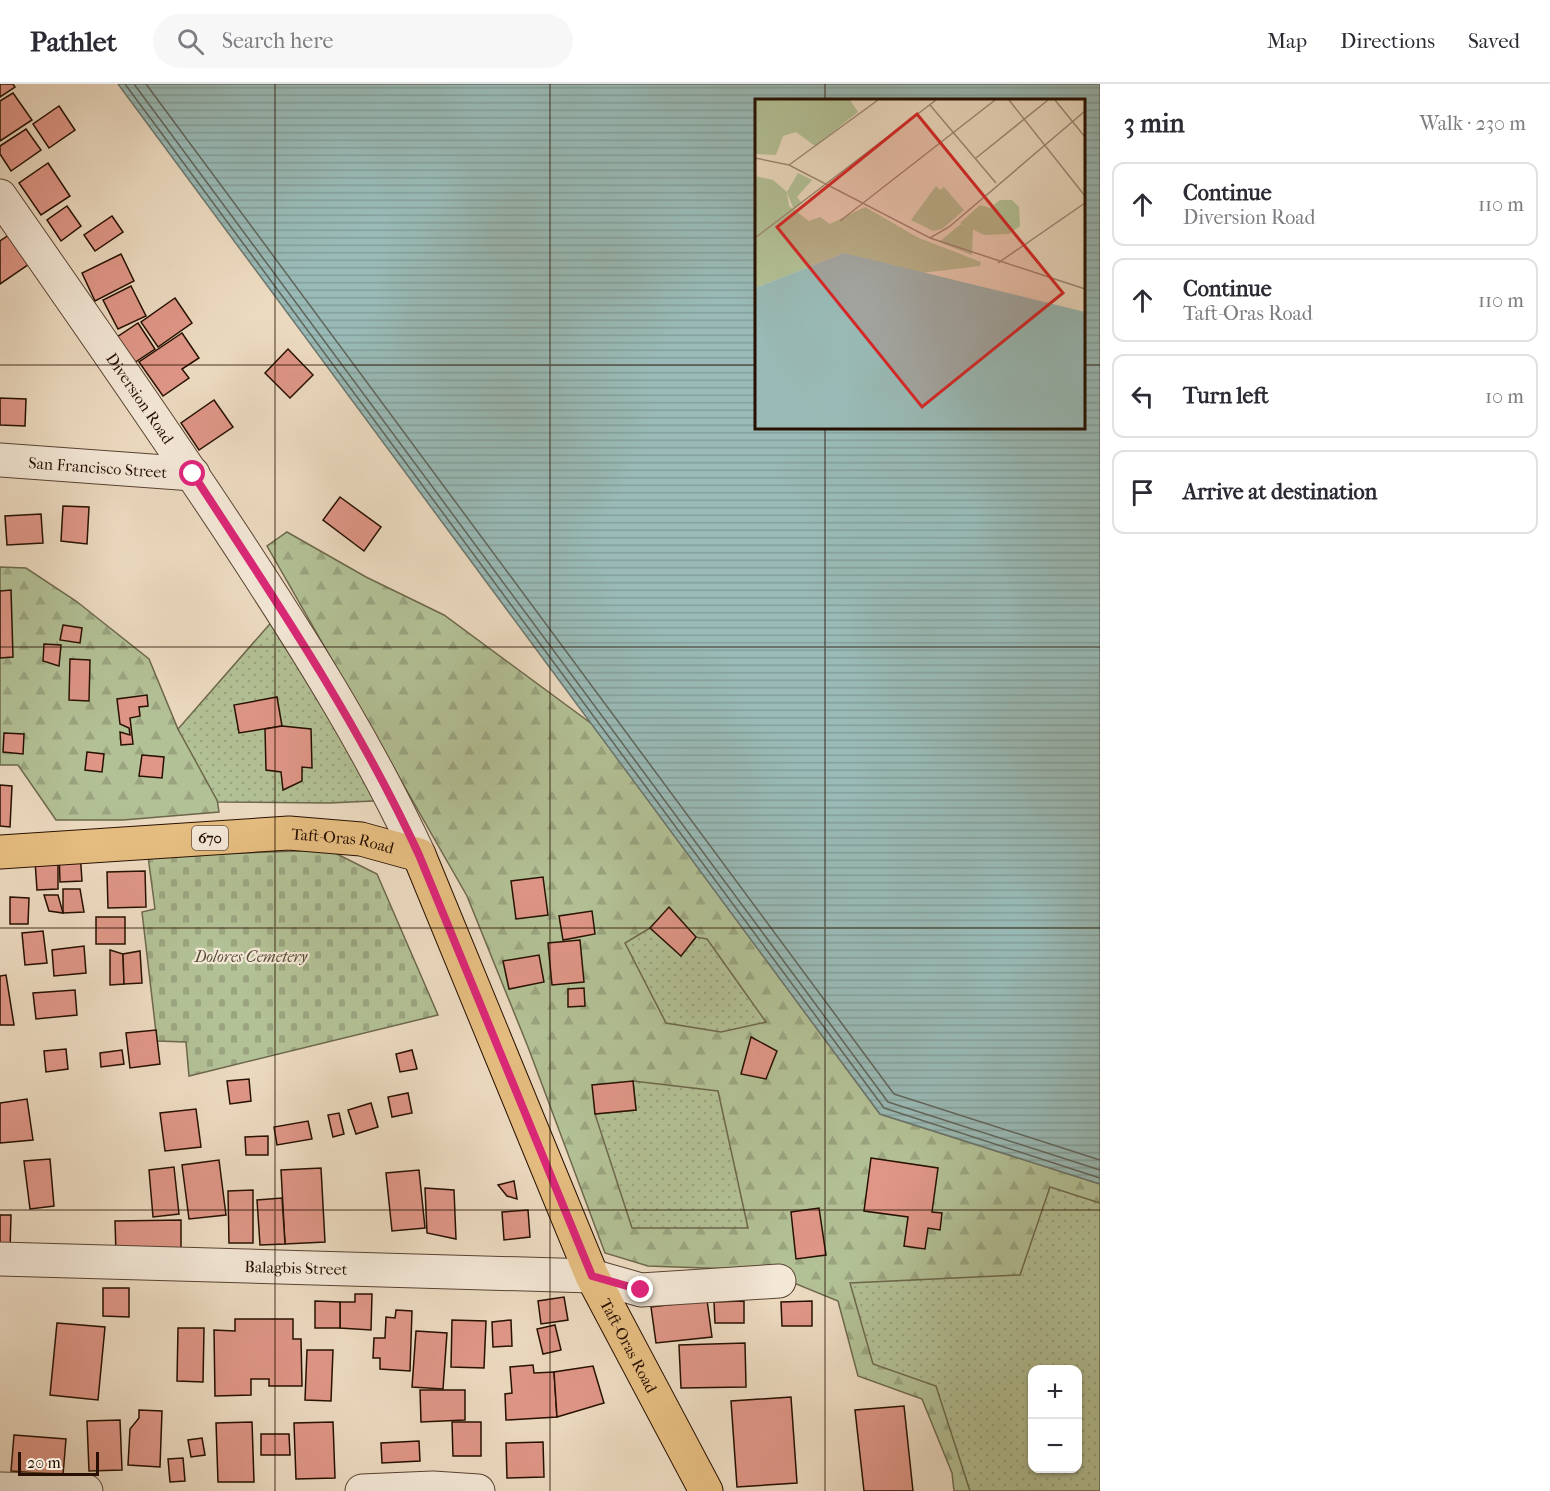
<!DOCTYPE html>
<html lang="en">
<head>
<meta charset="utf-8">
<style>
  :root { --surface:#fff; --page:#f7f7f7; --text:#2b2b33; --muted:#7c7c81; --line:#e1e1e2 }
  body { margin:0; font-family:"IM FELL French Canon",serif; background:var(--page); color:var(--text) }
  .controls { position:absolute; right:18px; bottom:18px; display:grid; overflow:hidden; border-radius:12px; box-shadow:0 2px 4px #0004 }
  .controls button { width:54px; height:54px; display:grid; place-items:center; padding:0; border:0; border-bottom:2px solid var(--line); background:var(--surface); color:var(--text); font:30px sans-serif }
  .scale { position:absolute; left:18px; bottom:15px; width:81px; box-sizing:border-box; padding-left:6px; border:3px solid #271001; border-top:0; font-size:16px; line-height:21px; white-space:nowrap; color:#271001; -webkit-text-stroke:4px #f3e7d6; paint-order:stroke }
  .stop { position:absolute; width:18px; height:18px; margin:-14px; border:4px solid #db2777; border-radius:50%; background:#fff }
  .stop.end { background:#db2777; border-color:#fff; box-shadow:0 2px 6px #0008 }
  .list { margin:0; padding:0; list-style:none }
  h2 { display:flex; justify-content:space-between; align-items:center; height:78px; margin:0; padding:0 24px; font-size:26px }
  h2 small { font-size:20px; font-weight:400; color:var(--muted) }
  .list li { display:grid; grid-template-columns:39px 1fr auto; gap:18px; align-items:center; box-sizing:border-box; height:84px; margin:0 12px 12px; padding:0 12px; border:2px solid var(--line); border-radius:12px }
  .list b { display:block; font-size:22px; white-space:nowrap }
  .list p { margin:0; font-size:20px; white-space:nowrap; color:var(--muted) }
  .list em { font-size:20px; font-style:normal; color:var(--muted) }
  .icon { flex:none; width:33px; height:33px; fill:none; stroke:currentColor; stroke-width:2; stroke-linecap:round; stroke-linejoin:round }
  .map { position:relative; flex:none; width:1100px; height:1407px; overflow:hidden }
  header { display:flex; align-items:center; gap:36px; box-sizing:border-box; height:84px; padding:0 30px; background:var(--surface); border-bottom:2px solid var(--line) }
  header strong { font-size:28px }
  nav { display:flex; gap:33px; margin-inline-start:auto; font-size:21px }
  .search { width:420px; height:54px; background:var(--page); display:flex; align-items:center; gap:15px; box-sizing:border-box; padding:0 21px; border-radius:33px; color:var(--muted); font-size:22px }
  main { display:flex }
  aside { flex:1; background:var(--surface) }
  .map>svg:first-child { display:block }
  .forest { fill:url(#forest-firs); stroke:#6d684c; stroke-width:1.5; fill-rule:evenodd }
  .cemetery { fill:url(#cemetery-stones); stroke:#6d684c; stroke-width:1.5 }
  .park { fill:url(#park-dots); stroke:#6d684c; stroke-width:1.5; fill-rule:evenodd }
  .water { fill:url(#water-rules); stroke:#6b766e; stroke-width:1.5; fill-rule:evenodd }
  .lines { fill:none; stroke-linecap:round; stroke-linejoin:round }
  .shore { stroke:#60655c; stroke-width:1.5 }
  .building { fill:#df9687; stroke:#271001; stroke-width:1.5 }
  .minor-casing { stroke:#584231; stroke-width:35 }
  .major-casing { stroke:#271001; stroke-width:35 }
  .minor { stroke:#f3e7d6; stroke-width:33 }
  .major { stroke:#e6bd80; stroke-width:33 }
  .route { stroke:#db2777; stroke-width:8 }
  .grid { fill:none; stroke:#271001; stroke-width:1.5; stroke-opacity:0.55 }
  .labels { text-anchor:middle; stroke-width:4.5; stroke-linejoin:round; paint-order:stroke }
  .shield { fill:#f3e7d6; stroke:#645041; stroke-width:1.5 }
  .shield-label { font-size:15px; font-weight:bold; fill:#271001 }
  .street-label { font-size:16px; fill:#271001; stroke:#f3e7d6 }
  .park-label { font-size:16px; font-style:italic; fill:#584e35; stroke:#f3e7d6 }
  .inset-road { fill:none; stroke:#9d8974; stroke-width:1.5 }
  .view { fill:#d62828; fill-opacity:0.15; stroke:#d62828; stroke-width:3 }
  .inset-edge { fill:none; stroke:#271001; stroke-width:3 }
</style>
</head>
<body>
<header>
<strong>Pathlet</strong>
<div class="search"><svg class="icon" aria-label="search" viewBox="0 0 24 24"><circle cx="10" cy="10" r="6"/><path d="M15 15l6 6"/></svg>Search here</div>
<nav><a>Map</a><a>Directions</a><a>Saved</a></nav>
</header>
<main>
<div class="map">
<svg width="1100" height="1407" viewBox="0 0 1100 1407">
  <defs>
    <pattern id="forest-firs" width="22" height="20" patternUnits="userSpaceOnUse" patternTransform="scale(1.5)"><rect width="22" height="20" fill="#b3c196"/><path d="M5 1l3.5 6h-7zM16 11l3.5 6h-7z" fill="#9aa580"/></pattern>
    <pattern id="cemetery-stones" width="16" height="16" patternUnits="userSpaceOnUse" patternTransform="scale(1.5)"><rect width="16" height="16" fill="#b3c196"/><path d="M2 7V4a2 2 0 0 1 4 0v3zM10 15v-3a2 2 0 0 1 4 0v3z" fill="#9aa580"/></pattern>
    <pattern id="park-dots" width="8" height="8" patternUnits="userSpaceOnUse" patternTransform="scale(1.5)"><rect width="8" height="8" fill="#b3c196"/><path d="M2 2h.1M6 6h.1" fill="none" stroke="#9aa580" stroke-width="1.8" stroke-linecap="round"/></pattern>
    <pattern id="water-rules" width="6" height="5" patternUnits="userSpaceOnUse" patternTransform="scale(1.5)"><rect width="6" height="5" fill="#99bab6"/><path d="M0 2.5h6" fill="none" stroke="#849f9b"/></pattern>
  </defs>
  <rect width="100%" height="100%" fill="#ecdac0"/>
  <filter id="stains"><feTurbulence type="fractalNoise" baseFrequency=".00333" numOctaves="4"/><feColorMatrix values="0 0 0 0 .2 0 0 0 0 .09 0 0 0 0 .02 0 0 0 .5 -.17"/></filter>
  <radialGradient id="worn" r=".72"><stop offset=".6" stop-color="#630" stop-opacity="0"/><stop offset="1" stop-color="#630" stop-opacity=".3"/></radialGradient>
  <g class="forest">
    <path d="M287 448 366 493 444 531 592 640 880 1030 1100 1100V1407H954L952 1389 922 1315 858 1292 838 1217 762 1186 648 1182 605 1169 528 963 467 812 267 462ZM1032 1286H1078V1384H1032Z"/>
    <path d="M0 483 26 484 76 517 149 575 178 645 213 688 219 728 123 736H56L18 681H0Z"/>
  </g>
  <path class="cemetery" d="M329 766 377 790 438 931 189 992 186 958 157 957 142 828 155 825 148 772Z"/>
  <g class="park">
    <path d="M282 526 394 716 329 719 218 718 178 645Z"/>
    <path d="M650 844 681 872 696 853 707 855 766 938 721 948 666 939 625 859Z"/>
    <path d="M633 997 718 1007 748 1144H632L595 1030 636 1026Z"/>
    <path d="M1050 1103 1100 1119V1407H970L936 1302 873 1280 850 1199 1020 1191ZM1032 1286H1078V1384H1032Z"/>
  </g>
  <path class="water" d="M118 0H1100V1100L880 1030ZM756 16H1084V344H756Z"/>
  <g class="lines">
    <g class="shore">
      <path d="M125 0 884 1024 1100 1094"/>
      <path d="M134 0 888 1018 1100 1086"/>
      <path d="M146 0 894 1010 1100 1076"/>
    </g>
  </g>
  <g class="building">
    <path d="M0 0H13L15 3 0 13Z"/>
    <path d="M13 9 32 36 0 57V17Z"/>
    <path d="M59 22 75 46 49 64 33 40Z"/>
    <path d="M26 45 41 66 11 87 0 70V62Z"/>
    <path d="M48 79 70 112 41 131 19 99Z"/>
    <path d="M67 122 81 142 61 157 47 136Z"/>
    <path d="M112 132 123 148 95 167 84 151Z"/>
    <path d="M12 149 32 178 0 200V157Z"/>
    <path d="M121 170 134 197 95 217 82 189Z"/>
    <path d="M131 202 146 232 118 245 103 216Z"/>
    <path d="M175 214 192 239 158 263 141 238Z"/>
    <path d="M138 239 155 265 134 279 117 253Z"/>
    <path d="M182 249 199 274 182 285 189 294 163 312 139 278Z"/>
    <path d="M288 265 313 291 290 314 265 289Z"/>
    <path d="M0 314 26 315 25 342 0 341Z"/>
    <path d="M214 316 233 343 199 366 181 339Z"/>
    <path d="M340 413 381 443 364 467 323 436Z"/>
    <path d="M63 422 89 423 87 460 61 457Z"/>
    <path d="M41 430 43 459 7 461 5 432Z"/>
    <path d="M11 506 13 573 0 574V507Z"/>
    <path d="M63 541 82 544 80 559 60 556Z"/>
    <path d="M44 560 61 561 59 582 43 577Z"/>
    <path d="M70 575 90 576 89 617 69 616Z"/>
    <path d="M147 611 148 622 139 623 140 632 130 634 133 660 121 661 120 648 130 651 129 644 120 640 117 615Z"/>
    <path d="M277 613 282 642 239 649 234 621Z"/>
    <path d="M282 642 311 645 312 684 302 683V697L283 706 281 688 266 686 265 645Z"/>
    <path d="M4 649 24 650 23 670 3 668Z"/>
    <path d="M87 668 104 670 102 688 85 686Z"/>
    <path d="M142 671 164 673 162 694 139 692Z"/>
    <path d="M0 701 12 702 10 743 0 742Z"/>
    <path d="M80 768 82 797 60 798 59 769Z"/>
    <path d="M58 776V805L37 806 35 777Z"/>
    <path d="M145 787 146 823 108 824 107 788Z"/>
    <path d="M543 793 548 831 516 835 511 797Z"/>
    <path d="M63 805H80L84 828 63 829Z"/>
    <path d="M44 811H58L63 829 49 827Z"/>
    <path d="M10 813 29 814 28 840H10Z"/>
    <path d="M669 823 696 853 681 872 650 844Z"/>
    <path d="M592 827 595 850 563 856 559 832Z"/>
    <rect x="96" y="833" width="29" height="27"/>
    <path d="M43 847 47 879 25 881 22 849Z"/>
    <path d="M580 856 584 898 552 901 548 859Z"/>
    <path d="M84 862 86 889 54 892 52 866Z"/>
    <path d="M110 866 123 870 124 900 110 901Z"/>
    <path d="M140 867 142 899 124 900 123 870Z"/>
    <path d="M539 871 544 898 509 905 503 877Z"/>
    <path d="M6 891 14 941H0V892Z"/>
    <path d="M584 904 585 922 568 923V905Z"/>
    <path d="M75 906 77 931 36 935 33 909Z"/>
    <path d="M156 946 160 980 130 984 126 949Z"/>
    <path d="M751 953 777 967 766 995 741 990Z"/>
    <path d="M66 965 68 985 46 988 44 967Z"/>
    <path d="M122 966 124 980 101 983 100 969Z"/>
    <path d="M412 966 417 985 400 988 396 970Z"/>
    <path d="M249 995 251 1017 230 1020 227 997Z"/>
    <path d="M633 997 636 1026 595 1030 592 1001Z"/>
    <path d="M408 1009 412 1029 392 1033 388 1013Z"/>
    <path d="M27 1015 33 1056 0 1059V1019Z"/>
    <path d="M371 1019 378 1043 356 1050 348 1026Z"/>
    <path d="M196 1025 201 1063 165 1067 160 1029Z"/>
    <path d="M339 1029 344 1050 333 1053 328 1031Z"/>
    <path d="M308 1037 312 1055 277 1061 274 1043Z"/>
    <path d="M268 1052V1071H246L245 1053Z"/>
    <path d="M871 1074 938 1084 932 1128 942 1129 940 1146 928 1144 925 1165 904 1162 908 1133 864 1127Z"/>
    <path d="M50 1075 54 1122 30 1125 24 1077Z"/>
    <path d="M219 1076 226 1131 189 1135 182 1081Z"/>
    <path d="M174 1083 179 1130 153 1133 149 1086Z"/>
    <path d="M321 1084 325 1158 285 1160 281 1086Z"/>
    <path d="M419 1086 425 1144 392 1147 386 1089Z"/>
    <path d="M514 1097 517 1115 507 1112 498 1101Z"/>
    <path d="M425 1104 454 1106 456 1155 427 1149Z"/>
    <path d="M253 1106V1159H229L228 1107Z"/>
    <path d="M282 1114 285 1160 260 1161 257 1116Z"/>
    <path d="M819 1124 826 1171 796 1175 791 1128Z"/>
    <path d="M528 1126 530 1153 504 1156 502 1128Z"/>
    <path d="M0 1131H11L10 1166H0Z"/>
    <path d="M181 1136V1169L116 1170 115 1137Z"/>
    <path d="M103 1204H129V1233L103 1232Z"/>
    <path d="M355 1210H372L371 1246 340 1244V1218H355Z"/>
    <path d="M564 1213 568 1236 541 1240 538 1217Z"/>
    <path d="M707 1216 712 1253 656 1259 651 1223Z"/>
    <path d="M315 1217 340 1218V1244H315Z"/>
    <path d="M744 1217V1239H715L714 1218Z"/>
    <path d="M812 1217V1242H782L781 1218Z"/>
    <path d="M396 1226 412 1227 410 1287 380 1285V1274H373L374 1254H385L386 1233 395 1234Z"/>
    <path d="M235 1235H293V1255H301L302 1302H269V1295H251V1311L215 1312 214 1246 235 1247Z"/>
    <path d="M452 1236 486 1237 484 1284 451 1283Z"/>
    <path d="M511 1236 512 1262 493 1263 492 1238Z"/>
    <path d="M57 1239 105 1243 98 1316 50 1311Z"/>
    <path d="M555 1241 561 1266 543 1270 537 1245Z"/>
    <path d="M178 1244H204L203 1298 177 1297Z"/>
    <path d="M416 1247 447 1249 443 1305 412 1303Z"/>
    <path d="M745 1259 746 1303 681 1304 679 1261Z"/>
    <path d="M307 1266H333L331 1317 305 1316Z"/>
    <path d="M533 1281 534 1289 554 1288 557 1333 506 1336 505 1310 512 1309 510 1283Z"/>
    <path d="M593 1282 604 1319 557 1333 554 1288Z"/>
    <path d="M420 1306H465V1336L421 1338Z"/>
    <path d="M791 1313 797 1399 737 1403 731 1317Z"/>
    <path d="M904 1322 913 1407H864L855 1326Z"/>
    <path d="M139 1326 162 1327 160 1383 128 1381 130 1345 139 1334Z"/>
    <path d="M120 1336 122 1386 89 1387 87 1337Z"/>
    <path d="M252 1338 254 1398H218L216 1339Z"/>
    <path d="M333 1338 335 1394 296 1395 294 1339Z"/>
    <path d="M452 1338H481V1372H453Z"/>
    <path d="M261 1350H289L290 1371H261Z"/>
    <path d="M14 1351 66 1355 63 1391 11 1387Z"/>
    <path d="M202 1354 205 1371 191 1373 188 1356Z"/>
    <path d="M419 1357 420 1377 382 1379 381 1359Z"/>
    <path d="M543 1358 544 1393 507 1394 506 1359Z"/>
    <path d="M183 1374 185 1397 170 1398 168 1375Z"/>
  </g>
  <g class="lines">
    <defs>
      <g id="minor">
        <path id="s1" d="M0 112C84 233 169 353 249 476 311 571 371 667 419 771"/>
        <path id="s2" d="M0 376 193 390"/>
        <path id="s3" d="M0 1175 592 1192 641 1206 779 1197"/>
        <path d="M0 1405 86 1407"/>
        <path d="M362 1407 433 1404 478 1407"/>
      </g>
      <g id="major">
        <path id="s4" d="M0 768 289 749 361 755 419 771 592 1192 706 1407"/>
      </g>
    </defs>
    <use href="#minor" class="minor-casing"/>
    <use href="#major" class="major-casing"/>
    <use href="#minor" class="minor"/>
    <use href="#major" class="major"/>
  </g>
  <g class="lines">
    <path class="route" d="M193 390C274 514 357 636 419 771L592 1192 641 1206"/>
  </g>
  <path class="grid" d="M275 0V1407M550 0V1407M825 0V16M0 281H756M1084 281H1100M825 344V1407M0 563H1100M0 844H1100M0 1126H1100"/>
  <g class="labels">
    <rect class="shield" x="192" y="742" width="36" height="24" rx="4.5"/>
    <g class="shield-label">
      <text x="210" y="759">670</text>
    </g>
    <g class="street-label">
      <text dy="6" stroke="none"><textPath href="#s1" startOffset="246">Diversion Road</textPath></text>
      <text dy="6" stroke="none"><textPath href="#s2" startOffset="98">San Francisco Street</textPath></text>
      <text dy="6" stroke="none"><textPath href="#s4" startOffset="344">Taft-Oras Road</textPath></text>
      <text dy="6" stroke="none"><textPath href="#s3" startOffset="296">Balagbis Street</textPath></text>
      <text dy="6" stroke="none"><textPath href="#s4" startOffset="956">Taft-Oras Road</textPath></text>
    </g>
    <g class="park-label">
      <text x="251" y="878">Dolores Cemetery</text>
    </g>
  </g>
  <g transform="translate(755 15)">
    <rect width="330" height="330" fill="#ecdac0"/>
    <path d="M0 1H95L103 13 60 47 41 33 28 37 21 56 0 55ZM0 77 18 81 32 93 34 107 54 122 65 118 75 125 110 108 164 139 226 163 225 167 166 174 89 154 0 189ZM245 101H257L264 108 265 127 254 135 229 136 205 124 225 106 235 109Z" fill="#b3c196"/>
    <path d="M181 87 185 91 189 88 209 111 187 130 178 132 156 121Z" fill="#b3c196"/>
    <path d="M43 74 57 81 42 98 47 104 39 111 32 93ZM21 87 29 94 36 113 54 125 64 121 76 129 55 147 60 162 21 177ZM109 113 126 124 121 129 124 132 112 140 94 125ZM206 125 218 130 217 156 184 143ZM126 143 139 149 138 154 131 153 129 158 113 154Z" fill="#b3c196"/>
    <path d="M89 154 330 213V329H0V189Z" fill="#99bab6"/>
    <path class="inset-road" d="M254 1 330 97M300 1 330 38M175 6 241 84M0 59 34 66 175 139 194 128 330 12M221 59 293 1M34 66 123 1M85 122 240 1M0 139 181 1M175 139 330 190M243 164 330 104"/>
    <path class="view" d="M162 15 308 194 167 308 22 128Z"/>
    <rect width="330" height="330" class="inset-edge"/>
  </g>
  <rect width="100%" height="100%" filter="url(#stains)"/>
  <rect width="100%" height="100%" fill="url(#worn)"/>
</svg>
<div class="controls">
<button>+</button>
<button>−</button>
</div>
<div class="scale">20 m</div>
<div class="stop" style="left:193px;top:390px"></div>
<div class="stop end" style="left:641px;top:1206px"></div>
</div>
<aside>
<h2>3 min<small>Walk · 230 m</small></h2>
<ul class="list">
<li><svg class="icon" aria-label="ahead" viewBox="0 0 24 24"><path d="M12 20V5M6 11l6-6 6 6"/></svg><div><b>Continue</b><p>Diversion Road</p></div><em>110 m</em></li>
<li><svg class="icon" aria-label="ahead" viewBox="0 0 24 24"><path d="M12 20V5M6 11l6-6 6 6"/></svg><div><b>Continue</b><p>Taft-Oras Road</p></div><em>110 m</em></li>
<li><svg class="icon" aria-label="left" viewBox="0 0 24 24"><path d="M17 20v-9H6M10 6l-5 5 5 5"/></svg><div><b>Turn left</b></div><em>10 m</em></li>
<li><svg class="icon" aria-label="arrive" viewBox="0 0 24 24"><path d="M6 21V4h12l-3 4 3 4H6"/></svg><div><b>Arrive at destination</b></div></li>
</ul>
</aside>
</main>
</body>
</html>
